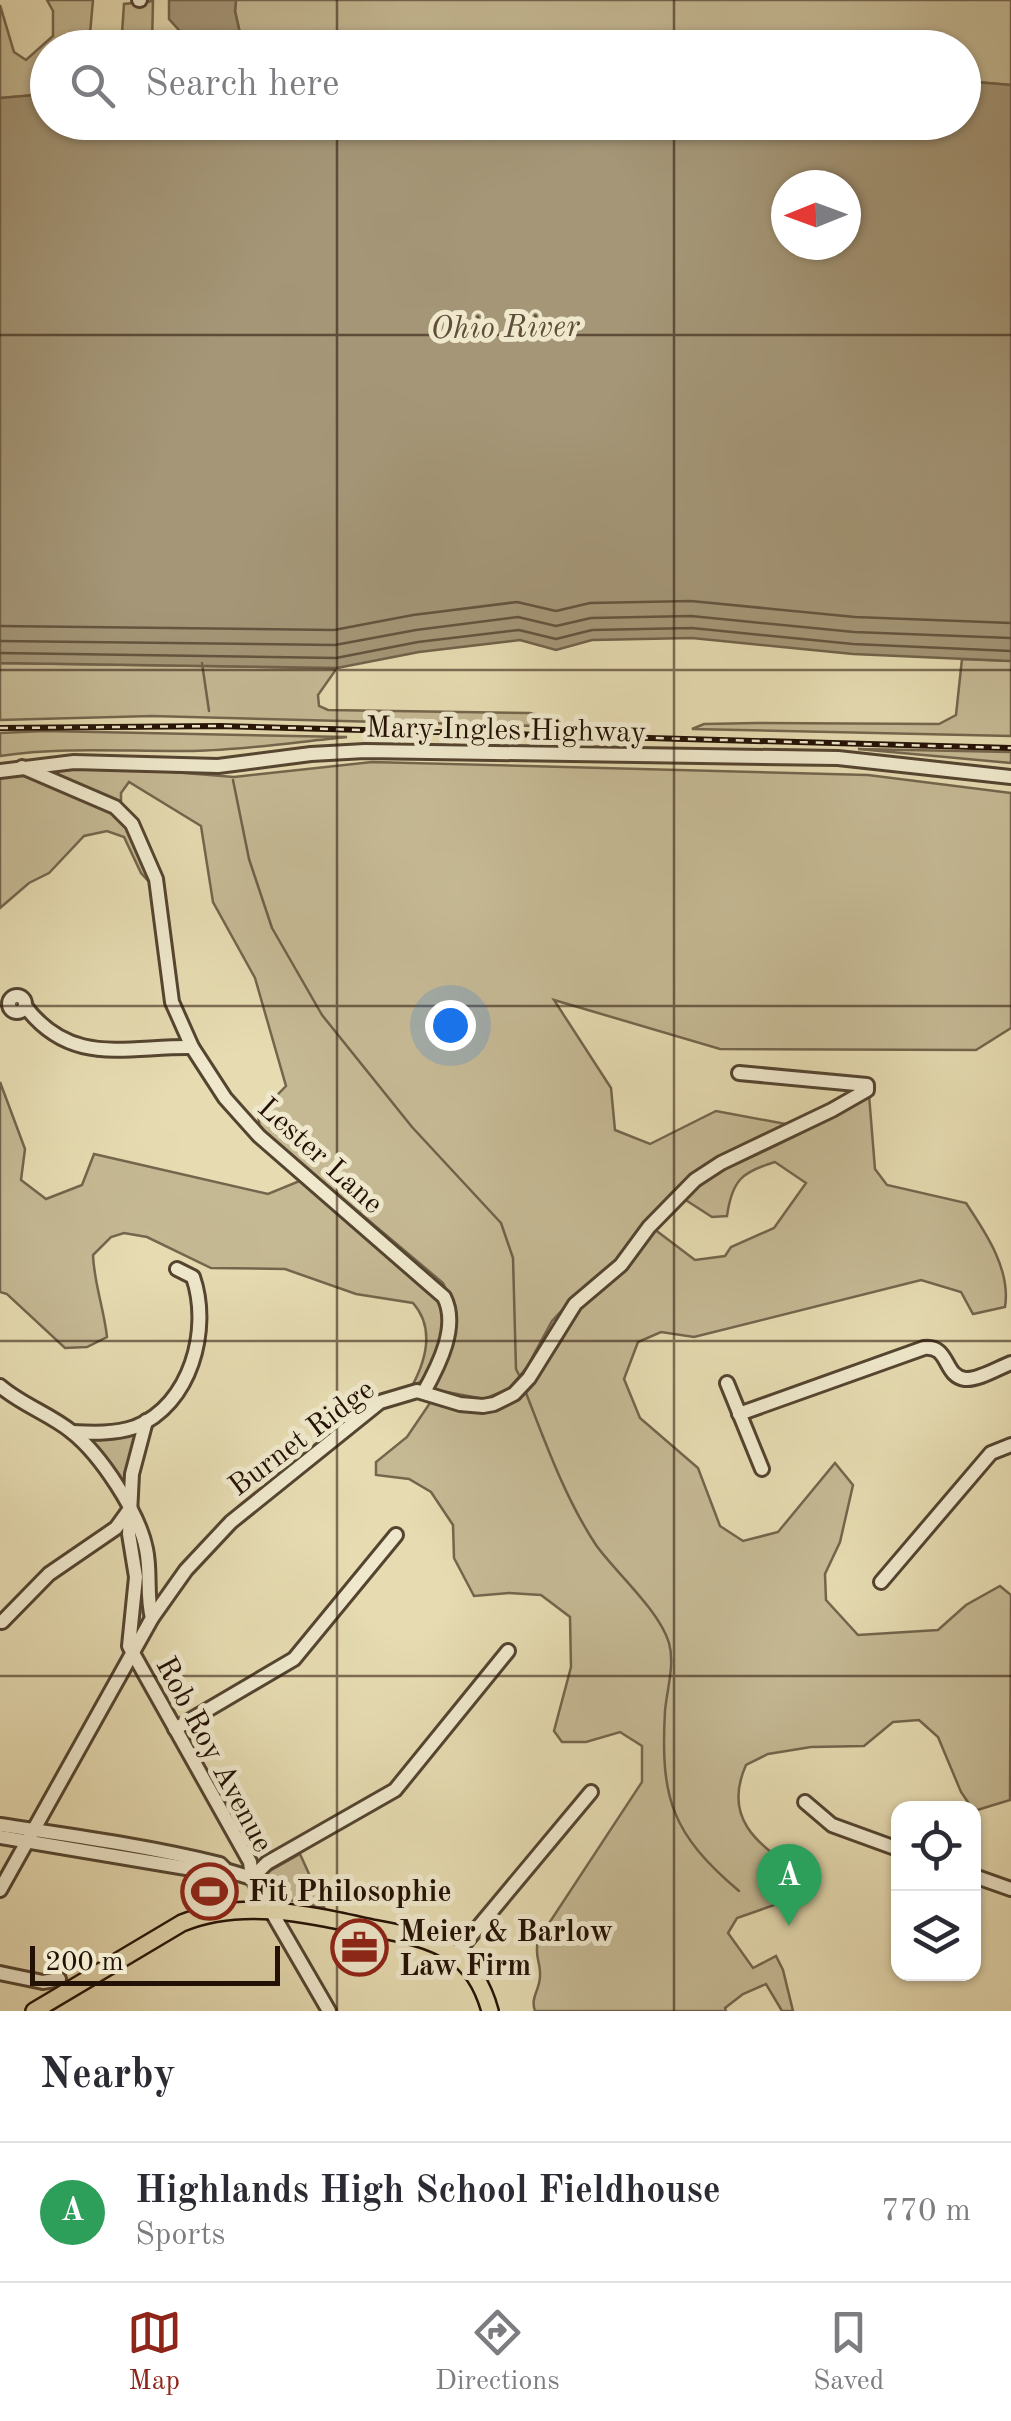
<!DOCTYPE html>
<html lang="en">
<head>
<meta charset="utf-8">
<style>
  :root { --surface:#fff; --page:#f2f2f3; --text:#2b2b33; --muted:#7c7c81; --line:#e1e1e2; --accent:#8f2418 }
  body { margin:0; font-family:"Old Standard TT",serif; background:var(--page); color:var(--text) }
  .controls { position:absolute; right:30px; bottom:30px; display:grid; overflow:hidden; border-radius:20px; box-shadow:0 2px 8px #0004 }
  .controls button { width:90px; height:90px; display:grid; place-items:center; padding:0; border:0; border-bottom:2px solid var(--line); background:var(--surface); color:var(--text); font:50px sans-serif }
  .compass { position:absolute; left:771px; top:170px; width:90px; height:90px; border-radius:50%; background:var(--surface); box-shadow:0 2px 8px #0004; rotate:269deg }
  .scale { position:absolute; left:30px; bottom:25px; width:250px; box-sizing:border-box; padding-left:10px; border:5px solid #241105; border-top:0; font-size:28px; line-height:35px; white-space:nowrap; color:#241105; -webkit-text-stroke:8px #efe8cc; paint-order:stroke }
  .you { position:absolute; left:450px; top:1025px; width:35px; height:35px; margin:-25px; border:8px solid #fff; border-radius:50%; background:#1a73e8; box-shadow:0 0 0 15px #1a73e833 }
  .badge { display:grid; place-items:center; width:65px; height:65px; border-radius:50%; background:var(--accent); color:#fff; font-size:32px; font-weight:700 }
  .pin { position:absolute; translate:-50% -82px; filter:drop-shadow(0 2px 5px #0008) }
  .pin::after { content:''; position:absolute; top:52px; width:35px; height:30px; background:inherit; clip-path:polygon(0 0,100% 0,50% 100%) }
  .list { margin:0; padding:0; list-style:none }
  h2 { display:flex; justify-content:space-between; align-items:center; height:130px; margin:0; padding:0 40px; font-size:42px }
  h2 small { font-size:32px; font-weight:400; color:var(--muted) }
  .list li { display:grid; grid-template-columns:65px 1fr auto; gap:30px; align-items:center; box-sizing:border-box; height:140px; padding:0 40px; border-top:2px solid var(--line) }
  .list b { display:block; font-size:38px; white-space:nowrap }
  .list p { margin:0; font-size:32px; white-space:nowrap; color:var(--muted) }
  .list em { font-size:32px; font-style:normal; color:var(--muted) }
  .icon { flex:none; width:55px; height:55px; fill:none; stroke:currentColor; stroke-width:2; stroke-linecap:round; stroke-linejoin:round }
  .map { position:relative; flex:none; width:1011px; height:2011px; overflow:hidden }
  .search { position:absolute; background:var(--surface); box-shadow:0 2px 8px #0004; left:30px; right:30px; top:30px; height:110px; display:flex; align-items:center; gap:25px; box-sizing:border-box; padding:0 35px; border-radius:55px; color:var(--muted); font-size:38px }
  .sheet { height:270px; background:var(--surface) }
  nav { display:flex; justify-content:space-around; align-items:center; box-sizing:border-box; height:140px; border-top:2px solid var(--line); background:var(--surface); font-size:28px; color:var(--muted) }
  nav a { display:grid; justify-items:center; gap:5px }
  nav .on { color:var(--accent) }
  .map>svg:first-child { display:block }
  .green { fill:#c5b994; stroke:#74654c; stroke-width:2.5 }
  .water { fill:#a49677; stroke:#716149; stroke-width:2.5; fill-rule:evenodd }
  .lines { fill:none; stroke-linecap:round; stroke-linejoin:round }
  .shore { stroke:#64543e; stroke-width:2.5 }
  .stream { stroke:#716149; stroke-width:2.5 }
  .minor-casing { stroke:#544430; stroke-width:18 }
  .major-casing { stroke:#241105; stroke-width:20 }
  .minor { stroke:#efe8cc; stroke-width:12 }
  .major { stroke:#e6dbb1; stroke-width:15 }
  .rail-casing { stroke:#241105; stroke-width:6 }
  .rail { stroke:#efe8cc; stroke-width:2.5; stroke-dasharray:8; stroke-linecap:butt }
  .grid { fill:none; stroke:#241105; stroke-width:2.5; stroke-opacity:0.55 }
  .labels { text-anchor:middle; stroke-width:10; stroke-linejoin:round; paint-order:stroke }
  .street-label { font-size:30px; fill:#241105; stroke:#efe8cc }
  .poi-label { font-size:30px; font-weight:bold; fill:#241105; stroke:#efe8cc; text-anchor:start }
  .water-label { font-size:32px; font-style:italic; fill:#5e4d38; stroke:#efe8cc }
</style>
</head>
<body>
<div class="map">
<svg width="1011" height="2011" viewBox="0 0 1011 2011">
  <rect width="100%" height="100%" fill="#e6dbb1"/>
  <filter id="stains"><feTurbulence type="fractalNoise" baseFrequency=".002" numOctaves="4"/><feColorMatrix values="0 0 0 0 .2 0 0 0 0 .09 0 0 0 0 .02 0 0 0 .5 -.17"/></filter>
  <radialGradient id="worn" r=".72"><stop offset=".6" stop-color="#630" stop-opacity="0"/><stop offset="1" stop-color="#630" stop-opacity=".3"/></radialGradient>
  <g class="green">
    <path d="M47 0H93L89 45 103 47 48 48 47 94 0 98V5L14 52 26 60 53 36V11Z"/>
    <path d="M236 0H1011V85L964 81V48L243 47 235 11Z"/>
    <path d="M153 1 152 46 121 48 124 4Z"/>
    <path d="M962 659 1011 661V736L692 729 704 724 757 723 939 724 956 715Z"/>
    <path d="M0 663 337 668 318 695 319 706 328 710 530 713 575 727 152 716 0 720Z"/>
    <path d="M45 731 347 737C296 742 245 750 193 751 128 752 65 746 0 756V733Z"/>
    <path d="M858 749 1011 752V763Z"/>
    <path d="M372 762 868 775 1011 793V1028L976 1050 720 1049 554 1000 611 1088 615 1130 650 1144 716 1111 791 1125 709 1163 672 1193 610 1268 580 1291 552 1321 527 1367 509 1389 484 1399 436 1390 434 1385C448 1344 465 1324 443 1283L260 1129 258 1115 286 1086 255 978 213 902 201 826 129 782 121 793V806L28 770 123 768 234 777Z"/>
    <path d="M18 772 108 808 127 826 151 884 141 873 124 837 107 831 84 836 49 873 29 883 0 908V774Z"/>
    <path d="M0 1082 25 1149 21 1180 46 1199 82 1185 94 1154 268 1194 302 1180 351 1226 423 1280 437 1295 444 1311 445 1326 440 1344 424 1379 411 1388C427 1359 435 1328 413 1303L356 1294 285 1269 211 1268 147 1237 124 1233 111 1237 93 1255C94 1283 104 1309 107 1337L87 1347 65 1348 7 1294 0 1292Z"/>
    <path d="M869 1095 875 1169 887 1185 966 1203C986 1233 1011 1270 1005 1307L973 1314 961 1292 921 1280 694 1337 661 1332 638 1342 624 1379 640 1418 698 1468 720 1526 743 1541 778 1532 835 1463 853 1485 840 1542 825 1574 826 1600 858 1635 938 1630 966 1605 1000 1586 1011 1595 1010 1800 974 1811 961 1792 938 1737 919 1720 893 1722 864 1746 811 1747 768 1754 746 1765C718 1828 772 1851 815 1885L803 1895 737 1918 728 1933 753 1968 776 1956 783 1970 793 2011H782L766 1984 743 1994 725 2008 726 2011H535C530 1997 540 1990 540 1976 541 1962 534 1957 538 1940L642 1782V1746L620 1732 586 1742H562L554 1731 571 1667 570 1617 541 1595 509 1593 474 1596 454 1558 453 1525 431 1492 409 1479 376 1475V1462L407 1437 432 1400 504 1404 573 1310 654 1229 695 1260 725 1256 731 1247 774 1228 806 1183 775 1162C742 1172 732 1180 727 1216L712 1217 681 1197 715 1172Z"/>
    <path d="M136 1432 137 1435 126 1492 84 1438Z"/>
    <path d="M300 1854 324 1907 279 1898 266 1873Z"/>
  </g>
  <g class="water">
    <path d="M169 0H236L235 11 243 47H188L186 38 169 19Z"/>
    <path d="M964 81 1011 85V661L853 654 692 638 592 640 556 650 520 640 419 652 337 668 0 663V98L47 94 48 122H964ZM786 185H846V245H786Z"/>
  </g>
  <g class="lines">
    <g class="shore">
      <path d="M0 626 334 630 413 615 517 602 556 611 590 603 691 601 855 617 1011 623"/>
      <path d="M0 641 335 645 416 630 518 617 556 626 591 618 691 616 854 632 1011 638"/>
      <path d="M0 653 336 658 418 642 519 630 556 639 592 630 692 628 853 644 1011 651"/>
    </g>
    <g class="stream">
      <path d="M202 663 209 711"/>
      <path d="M233 780 249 859 272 928 322 1015 412 1127 501 1223 513 1258 516 1369 520 1377"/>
      <path d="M526 1393C546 1444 565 1498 596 1545 616 1573 659 1610 669 1643 675 1664 667 1689 665 1711 660 1799 672 1834 739 1891"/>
    </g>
    <defs>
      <g id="minor">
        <path d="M139 0H140"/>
        <path d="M22 767 115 807 132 824 156 879 172 1002 192 1047 225 1098 259 1136 444 1297C459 1326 439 1365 424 1392"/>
        <path d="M0 771 74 762 218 766 311 754 365 751 838 758 1011 777"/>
        <circle cx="17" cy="1004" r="8"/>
        <path d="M25 1006C71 1067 125 1046 192 1047"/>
        <path d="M727 1383 762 1469"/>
        <path d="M0 1386C22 1405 50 1414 72 1432 101 1455 139 1513 146 1549 151 1572 146 1596 152 1618"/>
        <path d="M739 1414 924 1348C950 1345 943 1376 965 1379 979 1380 998 1368 1011 1363"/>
        <path d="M146 1421 132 1474 129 1534 136 1577 129 1646 250 1862 252 1878"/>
        <path d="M72 1432C93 1433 114 1434 135 1427 191 1405 211 1329 193 1277L177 1269"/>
        <path d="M881 1582 991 1453 1011 1445"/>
        <path d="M2 1622 49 1574 116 1528 129 1510"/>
        <path d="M175 1729 294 1659 396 1535"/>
        <path d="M805 1802 832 1825 898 1849"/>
        <path d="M0 1825C74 1836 147 1846 220 1864L224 1868"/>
        <path d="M0 1837 186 1868 225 1870 252 1878 329 2011"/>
        <path d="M974 1876 1011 1889"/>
        <path d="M252 1878 267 1863 395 1790 508 1651"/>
        <path d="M0 1890 152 1618 186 1570 231 1522 380 1402 417 1391 460 1404 483 1406 494 1404 514 1394 529 1378 575 1304 621 1265 649 1227 695 1180 721 1163 832 1110 867 1090V1085L739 1073"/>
        <path d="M455 1955 591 1792"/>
        <path d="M0 1973 43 1982 59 1979"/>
      </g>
      <path id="major" d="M34 2011 182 1923C243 1898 311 1915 372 1928 399 1933 430 1938 453 1954 472 1967 484 1989 490 2011"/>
    </defs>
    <use href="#minor" class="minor-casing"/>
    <use href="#major" class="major-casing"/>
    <use href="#minor" class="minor"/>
    <use href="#major" class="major"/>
    <defs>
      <path id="rail" d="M0 728 220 726 1011 748"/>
    </defs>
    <use href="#rail" class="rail-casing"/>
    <use href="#rail" class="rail"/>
  </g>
  <path class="grid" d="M337 0V48M674 0V48M337 122V2011M674 122V2011M0 335H1011M0 670H1011M0 1006H1011M0 1341H1011M0 1676H1011"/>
  <defs>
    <symbol id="stadium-ring" viewBox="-11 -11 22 22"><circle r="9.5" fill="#efe8cc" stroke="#8f2418" stroke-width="1.5"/><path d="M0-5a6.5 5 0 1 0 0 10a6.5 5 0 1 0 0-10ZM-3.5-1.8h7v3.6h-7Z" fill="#8f2418"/></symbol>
    <symbol id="office-ring" viewBox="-11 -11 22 22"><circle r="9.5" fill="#efe8cc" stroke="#8f2418" stroke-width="1.5"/><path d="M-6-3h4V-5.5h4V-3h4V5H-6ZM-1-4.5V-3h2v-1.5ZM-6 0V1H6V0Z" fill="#8f2418"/></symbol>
  </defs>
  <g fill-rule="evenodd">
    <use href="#stadium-ring" x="178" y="1860" width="63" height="63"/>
    <use href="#office-ring" x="328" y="1916" width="63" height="63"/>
  </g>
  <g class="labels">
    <g class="street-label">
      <text transform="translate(506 729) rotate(1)" y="10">Mary Ingles Highway</text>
      <text transform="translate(321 1155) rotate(42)" y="10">Lester Lane</text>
      <text transform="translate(301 1437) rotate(-37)" y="10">Burnet Ridge</text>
      <text transform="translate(215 1754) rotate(62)" y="10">Rob Roy Avenue</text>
    </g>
    <g class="poi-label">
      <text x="248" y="1901">Fit Philosophie</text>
      <text x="399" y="1941">Meier &amp; Barlow<tspan x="399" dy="34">Law Firm</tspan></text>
    </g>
    <g class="water-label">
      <text transform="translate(505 326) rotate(-1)" y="11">Ohio River</text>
    </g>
  </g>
  <rect width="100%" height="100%" filter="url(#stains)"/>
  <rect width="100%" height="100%" fill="url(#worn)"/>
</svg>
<div class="controls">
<button><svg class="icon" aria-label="locate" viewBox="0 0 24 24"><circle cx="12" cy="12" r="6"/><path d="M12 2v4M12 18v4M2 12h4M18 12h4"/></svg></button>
<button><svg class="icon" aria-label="layers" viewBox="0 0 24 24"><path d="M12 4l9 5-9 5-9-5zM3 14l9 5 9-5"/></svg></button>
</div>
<svg class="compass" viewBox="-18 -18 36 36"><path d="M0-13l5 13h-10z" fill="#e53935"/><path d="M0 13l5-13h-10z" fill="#7c7c81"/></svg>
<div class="scale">200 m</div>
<div class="you"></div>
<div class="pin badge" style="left:789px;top:1926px;background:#2e9e5b">A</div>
<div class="search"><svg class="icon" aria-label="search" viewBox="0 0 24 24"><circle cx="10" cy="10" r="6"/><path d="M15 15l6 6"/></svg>Search here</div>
</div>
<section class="sheet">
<h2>Nearby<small></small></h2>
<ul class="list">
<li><span class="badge" style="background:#2e9e5b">A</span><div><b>Highlands High School Fieldhouse</b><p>Sports</p></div><em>770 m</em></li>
</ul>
</section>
<nav>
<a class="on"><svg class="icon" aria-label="map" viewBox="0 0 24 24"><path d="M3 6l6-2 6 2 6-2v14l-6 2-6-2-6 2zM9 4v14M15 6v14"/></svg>Map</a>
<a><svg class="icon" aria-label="directions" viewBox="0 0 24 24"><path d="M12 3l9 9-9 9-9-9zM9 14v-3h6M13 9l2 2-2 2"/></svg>Directions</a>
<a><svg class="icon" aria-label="saved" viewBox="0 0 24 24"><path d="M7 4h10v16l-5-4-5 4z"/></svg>Saved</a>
</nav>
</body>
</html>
